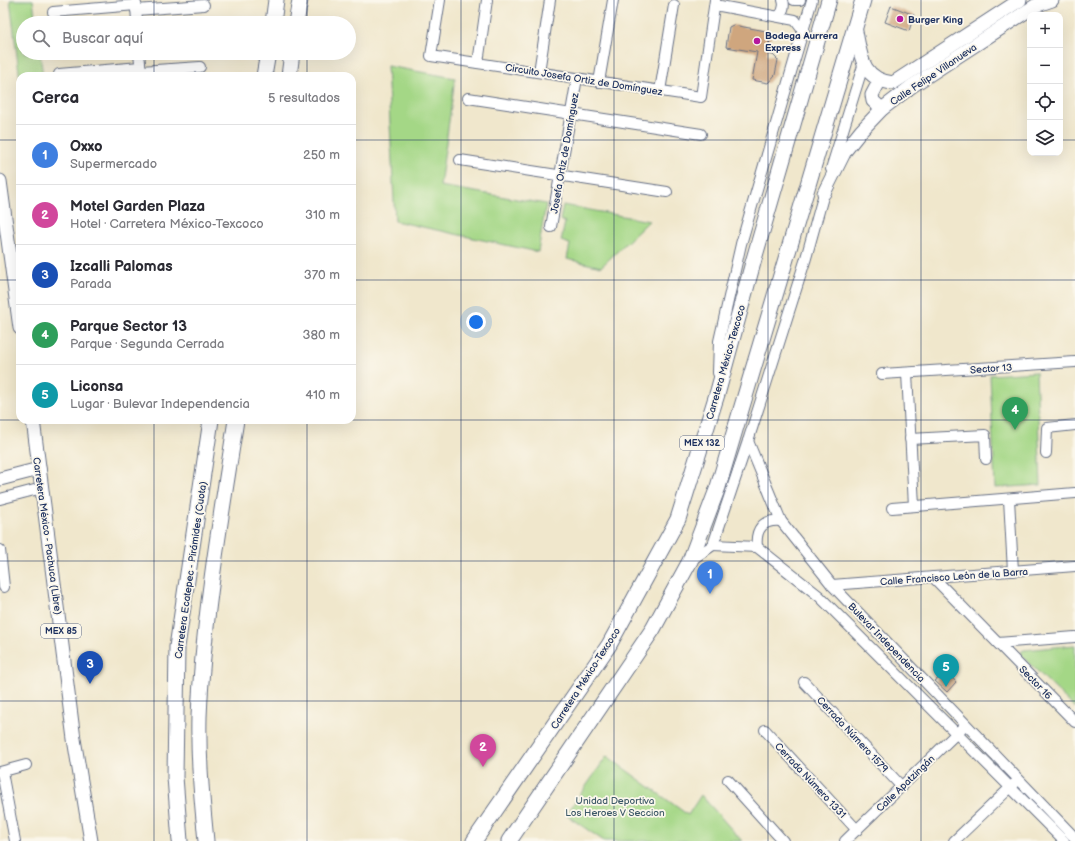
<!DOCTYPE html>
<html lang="es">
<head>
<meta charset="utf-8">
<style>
  :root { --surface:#fff; --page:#f2f2f3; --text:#2b2b33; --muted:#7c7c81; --line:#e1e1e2; --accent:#b5179e }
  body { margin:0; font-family:"Balsamiq Sans",sans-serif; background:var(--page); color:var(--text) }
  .controls { position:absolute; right:12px; top:12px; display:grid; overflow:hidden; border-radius:8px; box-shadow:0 4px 16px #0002 }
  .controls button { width:36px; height:36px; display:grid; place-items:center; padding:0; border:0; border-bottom:1px solid var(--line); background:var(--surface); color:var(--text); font:20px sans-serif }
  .you { position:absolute; left:476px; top:322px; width:14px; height:14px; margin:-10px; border:3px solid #fff; border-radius:50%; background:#1a73e8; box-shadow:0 0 0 6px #1a73e833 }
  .badge { display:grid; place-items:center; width:26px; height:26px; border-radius:50%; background:var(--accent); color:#fff; font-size:13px; font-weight:700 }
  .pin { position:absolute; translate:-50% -33px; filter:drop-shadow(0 1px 2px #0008) }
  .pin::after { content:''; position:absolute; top:21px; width:14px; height:12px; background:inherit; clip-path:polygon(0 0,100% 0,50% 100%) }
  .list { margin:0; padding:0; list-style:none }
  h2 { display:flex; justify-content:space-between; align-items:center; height:52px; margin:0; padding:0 16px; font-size:17px }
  h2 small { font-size:13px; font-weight:400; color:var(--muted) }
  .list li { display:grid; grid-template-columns:26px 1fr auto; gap:12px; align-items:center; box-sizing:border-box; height:60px; padding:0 16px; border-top:1px solid var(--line) }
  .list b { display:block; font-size:15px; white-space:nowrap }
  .list p { margin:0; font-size:13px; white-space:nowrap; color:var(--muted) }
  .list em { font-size:13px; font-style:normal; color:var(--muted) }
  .icon { flex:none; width:22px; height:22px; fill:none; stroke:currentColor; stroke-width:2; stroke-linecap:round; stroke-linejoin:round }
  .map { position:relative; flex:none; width:1075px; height:841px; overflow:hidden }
  .search { position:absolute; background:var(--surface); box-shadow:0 4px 16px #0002; left:16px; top:16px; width:340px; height:44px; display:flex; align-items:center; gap:10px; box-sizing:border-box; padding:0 14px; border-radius:22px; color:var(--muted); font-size:15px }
  .panel { position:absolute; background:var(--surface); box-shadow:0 4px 16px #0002; left:16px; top:72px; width:340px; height:352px; border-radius:12px }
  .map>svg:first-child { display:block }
  .green { fill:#a4d786; stroke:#608372 }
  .building { fill:#cfa67e }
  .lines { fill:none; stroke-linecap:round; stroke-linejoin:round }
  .minor-casing { stroke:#666f84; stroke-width:12 }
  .major-casing { stroke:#666f84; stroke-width:15 }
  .highway-casing { stroke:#666f84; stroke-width:17 }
  .minor { stroke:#fff; stroke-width:10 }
  .major { stroke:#fff; stroke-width:13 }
  .highway { stroke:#fff; stroke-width:15 }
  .grid { fill:none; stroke:#1b2f5e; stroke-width:1; stroke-opacity:0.55 }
  .poi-dot { fill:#b5179e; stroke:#fbf7ec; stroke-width:1.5 }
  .labels { text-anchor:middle; stroke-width:3.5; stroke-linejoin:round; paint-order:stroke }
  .shield { fill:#fbf7ec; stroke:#5e6b89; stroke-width:1 }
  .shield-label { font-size:9px; font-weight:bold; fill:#1b2f5e }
  .poi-label { font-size:10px; font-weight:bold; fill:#1b2f5e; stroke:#fbf7ec; text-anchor:start }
  .street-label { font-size:10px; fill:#1b2f5e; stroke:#fbf7ec }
  .park-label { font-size:10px; fill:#3d5968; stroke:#fbf7ec }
</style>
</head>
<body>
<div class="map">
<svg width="1075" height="841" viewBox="0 0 1075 841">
  <rect width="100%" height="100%" fill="#fbf7ec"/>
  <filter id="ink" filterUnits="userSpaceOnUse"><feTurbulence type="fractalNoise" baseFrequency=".025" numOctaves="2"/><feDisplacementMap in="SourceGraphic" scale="8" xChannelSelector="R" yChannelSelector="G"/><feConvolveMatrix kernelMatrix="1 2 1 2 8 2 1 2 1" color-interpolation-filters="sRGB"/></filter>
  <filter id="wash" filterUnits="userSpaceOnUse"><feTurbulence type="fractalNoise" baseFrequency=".012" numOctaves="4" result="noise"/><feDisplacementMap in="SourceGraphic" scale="16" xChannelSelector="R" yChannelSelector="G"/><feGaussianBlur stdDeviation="0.9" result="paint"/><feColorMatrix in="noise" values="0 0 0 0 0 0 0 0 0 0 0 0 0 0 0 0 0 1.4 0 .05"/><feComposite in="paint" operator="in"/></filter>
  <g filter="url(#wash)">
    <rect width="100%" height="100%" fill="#f0e7cc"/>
    <g class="green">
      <path d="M10 0H33L36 23H23V53H40L43 76H20V80Z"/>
      <path d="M387 66 455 78 440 186 546 204 538 252 395 221Z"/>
      <path d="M563 205 649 221 601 267 567 259 570 244 561 241 565 222 560 220Z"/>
      <path d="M1036 372 1041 485 995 488 990 375Z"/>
      <path d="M1075 645V708L1021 655 1022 651 1024 650Z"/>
      <path d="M607 756 688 815 701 795 742 841H604L566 815Z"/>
    </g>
    <g id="blocks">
      <g class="building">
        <path d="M891 6 914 15 909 31 885 22Z"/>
        <path d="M733 25 766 31 771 36 767 54 773 55 778 60 775 75 768 83 752 80 757 52 726 47 729 27Z"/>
        <path d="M947 672 956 682 947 692 935 681Z"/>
      </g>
    </g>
  </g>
  <g filter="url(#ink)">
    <use href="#blocks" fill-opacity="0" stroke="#666f84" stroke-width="1"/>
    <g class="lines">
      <defs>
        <g id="minor">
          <path d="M440 0 431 56 701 97 715 0"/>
          <path d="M794 0H800"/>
          <path d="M136 4 137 23"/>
          <path d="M715 5 795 20 804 32"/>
          <path d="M136 10 204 5"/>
          <path d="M53 12 136 5"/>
          <path d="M779 16C783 12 785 6 783 0"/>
          <path d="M139 53 141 73"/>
          <path d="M478 63 487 0"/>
          <path d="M141 71 200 67"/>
          <path d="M539 72 550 0"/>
          <path d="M59 74 140 67"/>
          <path d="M599 82 613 0"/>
          <path d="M660 91 674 5"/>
          <path d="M468 98 701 134"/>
          <path d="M460 160 667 192"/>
          <path d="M831 169 863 66"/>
          <path d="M551 227 577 78"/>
          <path d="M718 373 719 341 741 244 812 0"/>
          <path d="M907 373 914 506"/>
          <path d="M882 374 1075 362"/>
          <path d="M910 439 985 435 986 459"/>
          <path d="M748 441 781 521 832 585 1075 838"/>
          <path d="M1046 453 1047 428 1075 425"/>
          <path d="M0 499 42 488"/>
          <path d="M1009 499 1013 571"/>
          <path d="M892 508 1075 493"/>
          <path d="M713 545 757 547 819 596 1064 841"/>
          <path d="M757 547C755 529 763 519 781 521"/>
          <path d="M0 550 4 587"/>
          <path d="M690 561 713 545 748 441 806 258 826 186"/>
          <path d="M933 577 1075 722"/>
          <path d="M832 585 1075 566"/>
          <path d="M998 643 1075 637"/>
          <path d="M804 682 902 787"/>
          <path d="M765 730 857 830"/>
          <path d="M0 772 26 765"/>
          <path d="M2 772 15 841"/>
          <path d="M728 780 783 841"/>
          <path d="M845 841 961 729"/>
          <path d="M954 841 1014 784"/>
        </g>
        <g id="major">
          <path d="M855 27C861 54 860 79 893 83L1020 0"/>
          <path d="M880 80 872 95 873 101 882 109"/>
          <path d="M0 181 20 328"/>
          <path d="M824 193 845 151 861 131 882 109 912 86 1035 6 1052 0"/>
          <path d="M33 420 74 739 91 841"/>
          <path d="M0 479 39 469"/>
        </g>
        <g id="highway">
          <path d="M273 23 276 0"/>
          <path d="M296 23 300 0"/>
          <path d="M264 76 268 53"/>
          <path d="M289 76 292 53"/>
          <path d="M180 841 175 777 177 647 211 420"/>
          <path d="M206 841C202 800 198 758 199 717 203 618 221 518 236 420"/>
          <path d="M474 841 609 645 678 519 718 391 754 259 829 0"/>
          <path d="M509 841 653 629 690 561 718 487 863 0"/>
        </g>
      </defs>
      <use href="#minor" class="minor-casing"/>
      <use href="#major" class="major-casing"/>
      <use href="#highway" class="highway-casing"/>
      <use href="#minor" class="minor"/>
      <use href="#major" class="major"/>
      <use href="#highway" class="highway"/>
    </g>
  </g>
  <path class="grid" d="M154 0V23M307 0V23M461 0V841M614 0V841M768 0V841M921 0V841M154 53V76M307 53V76M0 140H20M352 140H1030M1060 140H1075M0 280H20M352 280H1075M0 420H1075M154 420V841M307 420V841M0 561H1075M0 701H1075"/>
  <g class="poi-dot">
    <circle cx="900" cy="19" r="4"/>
    <circle cx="757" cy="41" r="4"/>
  </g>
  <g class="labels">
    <g class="shield">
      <rect x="680" y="436" width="44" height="14" rx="3"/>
      <rect x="41" y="624" width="40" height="14" rx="3"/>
    </g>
    <g class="shield-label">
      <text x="702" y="446">MEX 132</text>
      <text x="61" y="634">MEX 85</text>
    </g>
    <g class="poi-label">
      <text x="908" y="23">Burger King</text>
      <text x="765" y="39">Bodega Aurrera<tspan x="765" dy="12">Express</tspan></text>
    </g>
    <g class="street-label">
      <text transform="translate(933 74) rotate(-34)" y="4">Calle Felipe Villanueva</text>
      <text transform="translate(584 79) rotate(9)" y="4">Circuito Josefa Ortiz de Domínguez</text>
      <text transform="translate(564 153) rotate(-80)" y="4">Josefa Ortiz de Domínguez</text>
      <text transform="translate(725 362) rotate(-74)" y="4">Carretera México-Texcoco</text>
      <text transform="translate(991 368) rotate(-4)" y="4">Sector 13</text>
      <text transform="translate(48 536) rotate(82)" y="4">Carretera México - Pachuca (Libre)</text>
      <text transform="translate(190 570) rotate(-82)" y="4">Carretera Ecatepec - Pirámides (Cuota)</text>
      <text transform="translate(954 576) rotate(-4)" y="4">Calle Francisco León de la Barra</text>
      <text transform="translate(887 642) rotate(46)" y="4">Bulevar Independencia</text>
      <text transform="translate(585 678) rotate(-57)" y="4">Carretera México-Texcoco</text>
      <text transform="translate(1036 682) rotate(46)" y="4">Sector 16</text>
      <text transform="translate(853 734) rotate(47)" y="4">Cerrada Número 1579</text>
      <text transform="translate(811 780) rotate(47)" y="4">Cerrada Número 1331</text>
      <text transform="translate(905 783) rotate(-44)" y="4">Calle Apatzingán</text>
    </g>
    <g class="park-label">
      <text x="615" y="804">Unidad Deportiva<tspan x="615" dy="12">Los Heroes V Seccion</tspan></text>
    </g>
  </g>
</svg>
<div class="controls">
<button>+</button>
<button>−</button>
<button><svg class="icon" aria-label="locate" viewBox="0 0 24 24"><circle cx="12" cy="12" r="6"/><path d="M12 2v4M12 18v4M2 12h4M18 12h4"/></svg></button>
<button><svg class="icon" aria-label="layers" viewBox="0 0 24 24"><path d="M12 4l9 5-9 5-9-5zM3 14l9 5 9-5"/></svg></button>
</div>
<div class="you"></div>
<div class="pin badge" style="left:710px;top:594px;background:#3f7fe0">1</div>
<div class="pin badge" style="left:483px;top:767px;background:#d1479c">2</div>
<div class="pin badge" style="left:90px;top:684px;background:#1a4fb4">3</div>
<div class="pin badge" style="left:1015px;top:430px;background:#2e9e5b">4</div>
<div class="pin badge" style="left:946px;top:687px;background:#0f9aa8">5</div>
<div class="search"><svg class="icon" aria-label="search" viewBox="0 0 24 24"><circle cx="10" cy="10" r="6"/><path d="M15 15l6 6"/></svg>Buscar aquí</div>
<section class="panel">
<h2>Cerca<small>5 resultados</small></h2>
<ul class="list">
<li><span class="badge" style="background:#3f7fe0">1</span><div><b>Oxxo</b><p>Supermercado</p></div><em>250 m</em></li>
<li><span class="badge" style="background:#d1479c">2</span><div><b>Motel Garden Plaza</b><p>Hotel · Carretera México-Texcoco</p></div><em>310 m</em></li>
<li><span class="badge" style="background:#1a4fb4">3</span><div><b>Izcalli Palomas</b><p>Parada</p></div><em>370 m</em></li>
<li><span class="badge" style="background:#2e9e5b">4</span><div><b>Parque Sector 13</b><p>Parque · Segunda Cerrada</p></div><em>380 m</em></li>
<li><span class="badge" style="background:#0f9aa8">5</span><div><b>Liconsa</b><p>Lugar · Bulevar Independencia</p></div><em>410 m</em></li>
</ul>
</section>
</div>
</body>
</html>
